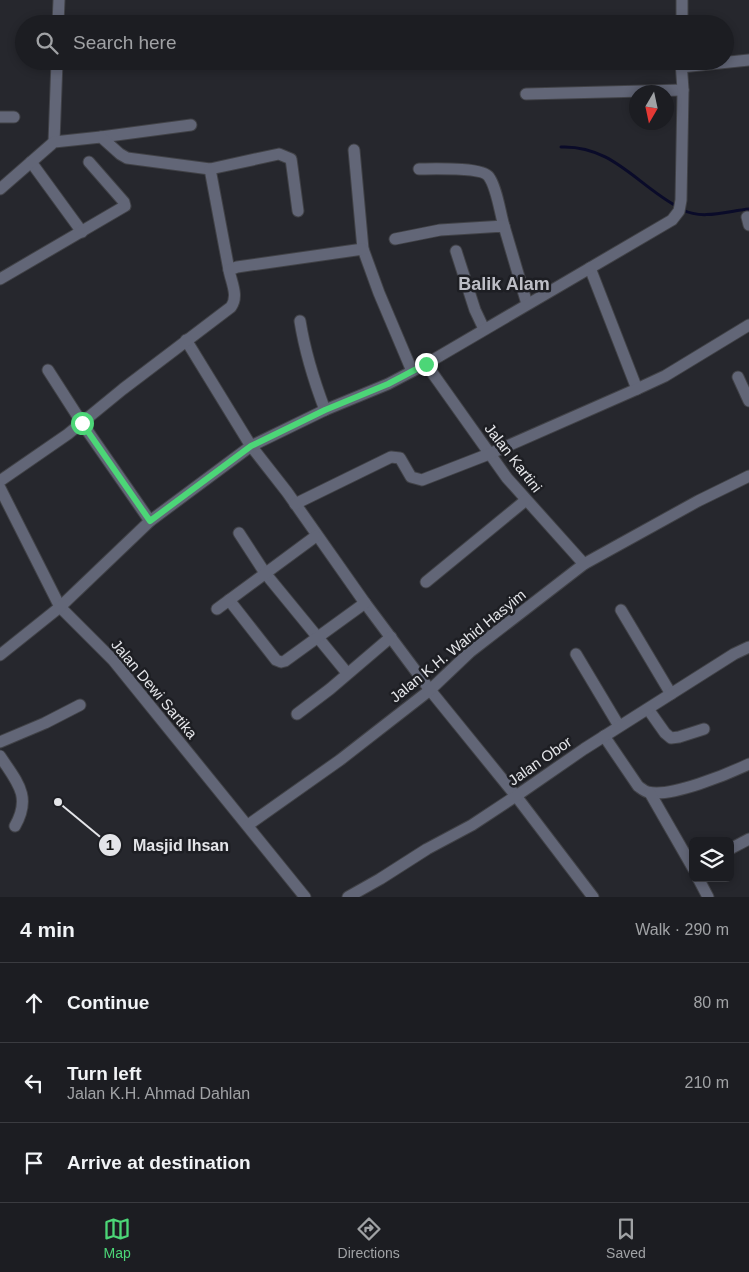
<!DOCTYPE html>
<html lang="en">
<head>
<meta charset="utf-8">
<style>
  :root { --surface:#1c1d22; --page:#292a2f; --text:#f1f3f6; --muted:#a0a2a5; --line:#3a3b40; --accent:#4cd677 }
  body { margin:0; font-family:Helvetica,sans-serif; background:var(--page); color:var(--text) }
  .controls { position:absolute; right:15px; bottom:15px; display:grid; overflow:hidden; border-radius:8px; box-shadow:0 2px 8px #0003 }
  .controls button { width:45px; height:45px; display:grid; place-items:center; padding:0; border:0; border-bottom:1px solid var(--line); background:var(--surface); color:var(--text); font:25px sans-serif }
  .compass { position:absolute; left:629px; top:85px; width:45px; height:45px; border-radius:50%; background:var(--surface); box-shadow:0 2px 8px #0003; rotate:189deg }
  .stop { position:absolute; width:15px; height:15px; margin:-11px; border:4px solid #4cd677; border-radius:50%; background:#fff }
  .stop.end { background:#4cd677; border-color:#fff; box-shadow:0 1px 5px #0008 }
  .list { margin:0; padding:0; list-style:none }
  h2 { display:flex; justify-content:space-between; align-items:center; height:65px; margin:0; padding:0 20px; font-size:21px }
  h2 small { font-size:16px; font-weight:400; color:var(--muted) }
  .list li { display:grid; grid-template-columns:32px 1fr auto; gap:15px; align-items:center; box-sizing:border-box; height:80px; padding:0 20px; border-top:1px solid var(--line) }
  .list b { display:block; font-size:19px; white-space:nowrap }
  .list p { margin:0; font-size:16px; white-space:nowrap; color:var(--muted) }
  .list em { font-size:16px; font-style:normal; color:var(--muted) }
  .icon { flex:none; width:28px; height:28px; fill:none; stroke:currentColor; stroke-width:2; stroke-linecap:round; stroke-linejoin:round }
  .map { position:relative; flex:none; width:749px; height:897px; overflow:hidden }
  .search { position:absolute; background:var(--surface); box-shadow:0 2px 8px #0003; left:15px; right:15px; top:15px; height:55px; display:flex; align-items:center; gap:12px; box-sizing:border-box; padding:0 18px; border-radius:28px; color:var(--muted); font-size:19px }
  .sheet { height:305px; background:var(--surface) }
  nav { display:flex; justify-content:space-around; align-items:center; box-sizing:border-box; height:70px; border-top:1px solid var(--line); background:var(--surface); font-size:14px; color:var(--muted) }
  nav a { display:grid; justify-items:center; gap:2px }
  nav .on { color:var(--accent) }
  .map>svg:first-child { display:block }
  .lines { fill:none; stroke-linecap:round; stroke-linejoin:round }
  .stream { stroke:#0a0b29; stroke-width:3 }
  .minor-casing { stroke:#414247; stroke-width:13 }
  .minor { stroke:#626677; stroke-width:11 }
  .route { stroke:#4cd677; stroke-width:6 }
  .labels { text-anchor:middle; stroke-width:5; stroke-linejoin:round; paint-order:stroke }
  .street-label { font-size:15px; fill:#e4e5e9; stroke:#1d1e23 }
  .quarter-label { font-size:18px; font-weight:bold; fill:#bcbdc5; stroke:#1d1e23 }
  .leader { fill:none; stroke:#e4e5e9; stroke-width:2 }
  .callout-dot { fill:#e4e5e9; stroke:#1d1e23; stroke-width:2 }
  .mark-label { font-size:15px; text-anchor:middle; font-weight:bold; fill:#111 }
  .callout-label { font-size:16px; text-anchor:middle; font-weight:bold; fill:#e4e5e9; stroke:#1d1e23; stroke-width:5; stroke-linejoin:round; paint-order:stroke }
</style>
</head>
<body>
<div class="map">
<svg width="749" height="897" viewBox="0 0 749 897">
  <rect width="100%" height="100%" fill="#26272d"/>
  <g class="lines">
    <g class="stream">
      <path d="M561 147C612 145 637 185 678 207"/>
      <path d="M683 210C702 220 728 211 749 209"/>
    </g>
    <defs>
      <g id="minor">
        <path d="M58 24 59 0"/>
        <path d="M682 24V0"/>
        <path d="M681 67 749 60"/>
        <path d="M526 94 683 90"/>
        <path d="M0 117H14"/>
        <path d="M101 137 191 125"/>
        <path d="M54 142 57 61"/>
        <path d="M354 150 363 249 379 293 412 371"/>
        <path d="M31 162 82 232"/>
        <path d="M419 169C432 169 483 167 489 177 497 188 500 213 504 226"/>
        <path d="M0 189 54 142 101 137 120 154 127 158 210 169"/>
        <path d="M747 217 749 225"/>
        <path d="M395 239 440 230 504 226 527 304"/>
        <path d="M456 251 475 310 484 329"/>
        <path d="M590 268 637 389"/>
        <path d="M229 270 210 169 279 154 291 159 292 166 298 211"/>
        <path d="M0 279 125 206 124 202 89 162"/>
        <path d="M300 321C305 352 314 381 325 410"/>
        <path d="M186 340 251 446 287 492 365 603 430 690 516 796 593 897"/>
        <path d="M426 364 507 478 584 564"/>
        <path d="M48 370 82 423 150 521"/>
        <path d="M738 377 749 401"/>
        <path d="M0 481 68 434 123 389 231 307C239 296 231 282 229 270L237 267 363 249"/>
        <path d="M0 488 60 607 113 660 305 897"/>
        <path d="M295 504 391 457 400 458 411 477 422 480 489 454 637 389 665 376 749 325"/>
        <path d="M239 533 265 573 347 673"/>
        <path d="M426 582 526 500"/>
        <path d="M229 600 276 660 281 662 285 661 365 603"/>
        <path d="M217 609 316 536"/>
        <path d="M621 610 671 694"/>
        <path d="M576 654 619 726"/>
        <path d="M0 655 60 607 150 521 251 446 325 410 388 384 426 364 672 220 679 211 681 200 683 90 681 61"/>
        <path d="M648 709 665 733 671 738 679 737 704 729"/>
        <path d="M297 714 330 689 391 637"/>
        <path d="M604 736 638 786C642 789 644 791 648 792 670 798 728 774 749 764"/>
        <path d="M0 742 45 723 80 705"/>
        <path d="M0 756C17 782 32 796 15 826"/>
        <path d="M650 793 693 868"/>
        <path d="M248 825 340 760 430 690 470 652 584 564 698 501 749 476"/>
        <path d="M730 849 749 839"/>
        <path d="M698 878 708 897"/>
        <path d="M348 897 380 879 427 849 472 825 516 796 584 749 734 654 749 647"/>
      </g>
    </defs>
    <use href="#minor" class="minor-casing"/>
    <use href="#minor" class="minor"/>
  </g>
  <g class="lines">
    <path class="route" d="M82 423 150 521 251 446 325 410 388 384 426 364"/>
  </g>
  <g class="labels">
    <g class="street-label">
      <text transform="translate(513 458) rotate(52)" y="5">Jalan Kartini</text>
      <text transform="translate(458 646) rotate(-39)" y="5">Jalan K.H. Wahid Hasyim</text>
      <text transform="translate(154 689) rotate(50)" y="5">Jalan Dewi Sartika</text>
      <text transform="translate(540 761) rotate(-35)" y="5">Jalan Obor</text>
    </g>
    <g class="quarter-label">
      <text x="504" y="290">Balik Alam</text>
    </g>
  </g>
  <path class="leader" d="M58 802L110 845"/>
  <g class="callout-dot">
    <circle cx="58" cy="802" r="5"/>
    <circle cx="110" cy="845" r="12"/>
  </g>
  <g class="mark-label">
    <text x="110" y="850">1</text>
  </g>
  <g class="callout-label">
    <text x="181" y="851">Masjid Ihsan</text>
  </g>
</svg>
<div class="controls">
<button><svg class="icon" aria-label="layers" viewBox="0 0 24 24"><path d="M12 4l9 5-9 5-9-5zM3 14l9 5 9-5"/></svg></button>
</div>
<svg class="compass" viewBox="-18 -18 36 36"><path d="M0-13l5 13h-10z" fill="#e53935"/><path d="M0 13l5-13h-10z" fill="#a0a2a5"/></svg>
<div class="stop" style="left:82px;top:423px"></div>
<div class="stop end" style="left:426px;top:364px"></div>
<div class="search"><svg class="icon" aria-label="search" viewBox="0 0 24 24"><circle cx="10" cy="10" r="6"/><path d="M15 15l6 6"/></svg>Search here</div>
</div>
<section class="sheet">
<h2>4 min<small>Walk · 290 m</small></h2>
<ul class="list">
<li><svg class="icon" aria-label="ahead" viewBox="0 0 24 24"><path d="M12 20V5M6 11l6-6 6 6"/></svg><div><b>Continue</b></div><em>80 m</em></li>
<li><svg class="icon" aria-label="left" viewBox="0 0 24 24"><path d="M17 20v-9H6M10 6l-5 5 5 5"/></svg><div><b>Turn left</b><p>Jalan K.H. Ahmad Dahlan</p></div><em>210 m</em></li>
<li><svg class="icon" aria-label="arrive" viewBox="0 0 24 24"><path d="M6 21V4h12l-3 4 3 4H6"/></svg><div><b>Arrive at destination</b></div></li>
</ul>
</section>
<nav>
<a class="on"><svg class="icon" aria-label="map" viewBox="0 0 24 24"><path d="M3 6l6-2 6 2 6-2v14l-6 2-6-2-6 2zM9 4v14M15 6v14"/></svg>Map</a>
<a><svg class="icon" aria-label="directions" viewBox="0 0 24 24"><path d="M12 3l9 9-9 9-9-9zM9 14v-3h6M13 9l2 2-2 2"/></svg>Directions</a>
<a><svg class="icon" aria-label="saved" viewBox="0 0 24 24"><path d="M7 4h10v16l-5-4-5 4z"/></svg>Saved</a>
</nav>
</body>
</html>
